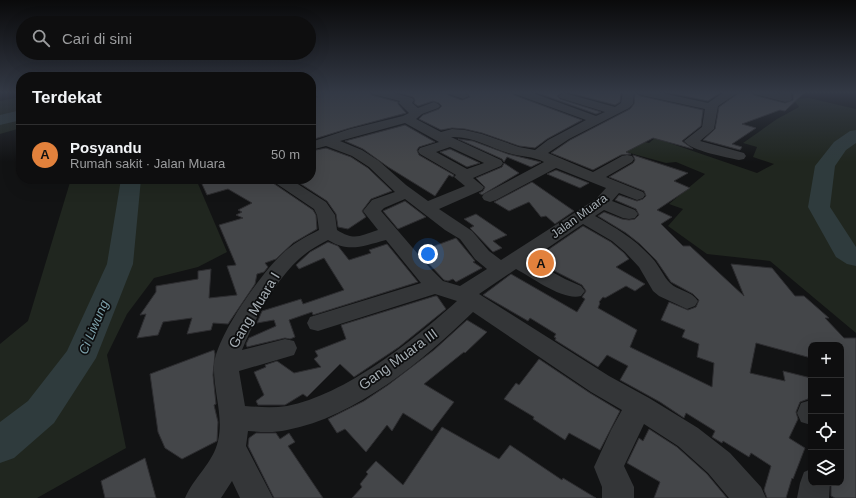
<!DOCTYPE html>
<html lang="id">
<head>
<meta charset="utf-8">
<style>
  :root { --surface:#0e0e0f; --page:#171718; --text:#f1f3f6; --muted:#9b9c9e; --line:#2e2e2f; --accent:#e2813c }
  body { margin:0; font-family:Helvetica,sans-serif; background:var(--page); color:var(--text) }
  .controls { position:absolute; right:12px; bottom:12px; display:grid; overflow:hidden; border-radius:8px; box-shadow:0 4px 16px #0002 }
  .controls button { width:36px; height:36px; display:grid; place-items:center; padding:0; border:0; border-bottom:1px solid var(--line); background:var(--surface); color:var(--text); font:20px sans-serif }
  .you { position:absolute; left:428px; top:254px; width:14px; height:14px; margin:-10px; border:3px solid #fff; border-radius:50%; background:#1a73e8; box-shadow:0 0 0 6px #1a73e833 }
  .badge { display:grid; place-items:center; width:26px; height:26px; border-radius:50%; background:var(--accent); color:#111; font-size:13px; font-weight:700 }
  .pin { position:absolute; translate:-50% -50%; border:2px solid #fff; box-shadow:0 1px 4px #0006 }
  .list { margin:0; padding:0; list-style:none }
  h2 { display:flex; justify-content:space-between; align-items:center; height:52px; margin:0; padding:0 16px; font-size:17px }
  h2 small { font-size:13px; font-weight:400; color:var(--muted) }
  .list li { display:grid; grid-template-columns:26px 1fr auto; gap:12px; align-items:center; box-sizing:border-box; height:60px; padding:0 16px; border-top:1px solid var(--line) }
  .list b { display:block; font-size:15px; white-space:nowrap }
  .list p { margin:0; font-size:13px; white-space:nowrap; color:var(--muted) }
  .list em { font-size:13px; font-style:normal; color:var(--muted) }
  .icon { flex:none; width:22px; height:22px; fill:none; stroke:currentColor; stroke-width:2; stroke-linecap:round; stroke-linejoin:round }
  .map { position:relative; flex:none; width:856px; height:498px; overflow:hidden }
  .search { position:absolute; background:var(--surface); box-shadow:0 4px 16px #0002; left:16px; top:16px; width:300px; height:44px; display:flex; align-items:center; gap:10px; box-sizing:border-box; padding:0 14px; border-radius:22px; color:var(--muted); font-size:15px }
  .panel { position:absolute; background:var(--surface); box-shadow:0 4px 16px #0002; left:16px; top:72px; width:300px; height:112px; border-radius:16px }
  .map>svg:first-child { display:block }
  .green { fill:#20261f }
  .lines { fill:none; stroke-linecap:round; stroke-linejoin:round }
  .river { fill:#2f3b3d; fill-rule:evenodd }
  .building { fill:#444649; stroke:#2d2d30 }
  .minor { fill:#343638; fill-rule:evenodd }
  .labels { text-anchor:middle; stroke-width:3.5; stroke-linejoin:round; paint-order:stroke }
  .street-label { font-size:12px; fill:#a5adb3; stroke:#0d0e0f }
  .water-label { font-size:13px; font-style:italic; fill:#7ea2ac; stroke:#0d0e0f }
  .near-street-label { font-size:14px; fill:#a5adb3; stroke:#0d0e0f }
</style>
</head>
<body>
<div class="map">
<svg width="856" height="498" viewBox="0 0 856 498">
  <rect width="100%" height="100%" fill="#121314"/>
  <g class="green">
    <path d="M21 97V128L0 134V101Z"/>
    <path d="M809 98 856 109V333L770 261 707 254 668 226 683 209 669 204 705 174 676 162 666 163 619 150 637 140 649 143 655 138 757 173 774 164 753 157 757 147 743 143 777 119 799 107 793 99Z"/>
    <path d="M71 179H196L227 252 198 267 154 278 127 314 107 355 126 448 37 498H0V344L28 321Z"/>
  </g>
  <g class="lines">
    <g class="river">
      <path d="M21 110V120L0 125V115Z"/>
      <path d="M856 130V143L846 150 835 166 830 207 856 247V266L847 264 836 257 808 207 815 166 834 142 850 131Z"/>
      <path d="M121 179H141L133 264 96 358 54 423 14 458 0 463V422L28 401 67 351 107 264Z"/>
    </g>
  </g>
  <g class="building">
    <path d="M312 92H370L372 95 398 102V104L406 113 350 128 311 140V98L318 97Z"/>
    <path d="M396 92H447L448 95 462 100 470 97 466 92H513L514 95 582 120 547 139 535 148 519 146 482 133 465 129 452 128 441 130 419 119 423 115 439 109 442 106 439 103 433 101 418 106 414 103 415 100 413 97Z"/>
    <path d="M535 92H562L557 96 560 99 601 112 596 114Z"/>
    <path d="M566 92H621L620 102 615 105Z"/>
    <path d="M665 92H721L708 101Z"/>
    <path d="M740 92H752L754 95 785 103 793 100V92H805L785 111 780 110 742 124 756 128 732 144 742 147 740 150 703 140 715 129 719 107Z"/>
    <path d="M635 93 641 96 703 110 701 126 682 141 693 149 653 138 626 152 631 154 621 155 593 170 551 153 570 140 630 109 634 104Z"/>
    <path d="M405 125 435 142 419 147 417 150 419 155 454 175 453 177 449 175 435 196 388 167 363 149 345 141Z"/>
    <path d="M458 139 473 141 508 154 541 162 531 167 507 157 504 162 502 159Z"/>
    <path d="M326 148 351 157 368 168 392 191 371 199 362 211 366 217 348 229 338 227 336 214 327 201 293 179H311V151Z"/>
    <path d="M450 149 480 163 467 167 440 152Z"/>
    <path d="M633 155 688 173 674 181 690 188 657 210 672 217 661 224 683 246H690L744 296 731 264 772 268 795 296H804L829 318H825L844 338H856V498H835L831 496V483H841V372L842 367 841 366V345L811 343V358L756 343 750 373 785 381 783 371 811 378V393L808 399 800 402 796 412 798 419 789 438 805 448 793 479 792 478 786 498H767L764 490 771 466 751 453 749 457 723 441 722 443 712 437 715 431 686 413 684 418 660 402 620 380 628 366 607 355 598 367 555 340 556 338 554 337 556 334 530 318 528 321 483 295 511 274 577 312 585 299 582 297 586 291 582 285 533 260 583 226 611 242 624 253 629 259 616 267 645 284 635 291 626 286 605 298 603 297 599 302 600 303 598 308 637 330 630 347 712 387 714 363 697 357 699 344 682 337 685 330 661 320 669 302 688 310 696 307 699 300 693 294 671 282 656 260 640 244 626 233 598 216 604 212 622 219 629 220 635 219 639 215 636 209 615 200 619 195 637 201 643 199 646 196 644 191 609 177 633 163 635 160Z"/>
    <path d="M504 163 519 173 482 195 479 193 483 191 485 187 476 178 502 167Z"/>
    <path d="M556 170 589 183 580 188 547 174Z"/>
    <path d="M209 179H270L273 183 313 210 316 215 317 229 293 243 276 259 265 263 268 267 264 272 257 274 255 284 228 324 213 323 211 330 187 334 192 318 163 322 158 335 137 338 146 314 140 315 156 292V286L198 279V271L211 269 209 298 237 295 227 266 236 265 219 225 243 218 236 215 242 212 238 210 252 203 228 189 207 195 201 182 210 180Z"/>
    <path d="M532 182 574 211 555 224 546 216 541 217 529 202 509 211 494 202Z"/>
    <path d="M405 201 426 217 398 229 383 211Z"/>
    <path d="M476 214 507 235 493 241 502 248 493 252 470 228 474 226 464 219Z"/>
    <path d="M456 238 475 261 473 262 482 268 456 282 453 279 448 281 444 280 418 252Z"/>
    <path d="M328 242 338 246 349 260 371 253 369 250 387 244 418 282 313 315 312 312 289 320 295 337 290 339 285 338 247 347 246 344 249 338 276 326 274 320 257 323 262 311 301 299 303 304 344 290 324 258 299 269 296 265 310 252Z"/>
    <path d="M435 296H437L446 309 399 347 354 377 340 364 307 397 303 394 285 405H258L256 401 264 395 254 372 266 367 265 365 277 361 294 373 321 367 314 359 318 356 315 351 346 339 341 325Z"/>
    <path d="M467 320 487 332 465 353 464 352 424 384 454 402 432 431 403 413 392 431 387 425 366 452 345 429 337 433 328 419 364 401 388 385 434 350Z"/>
    <path d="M214 350 215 354 213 375 216 404 214 405 218 422 217 441 182 459 165 448 158 432 150 374Z"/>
    <path d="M539 359 590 393 620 411 600 450 569 433 565 440 533 419 534 417 504 399 516 383 519 385Z"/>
    <path d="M442 427 499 459 510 445 562 480 563 478 596 498H352L362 487 360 484 368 474 366 472 376 461 403 485Z"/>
    <path d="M649 429 677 447 707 474 727 498H654L660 482 627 463 639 438 643 441Z"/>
    <path d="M256 433H276L280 439 289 433 295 442 288 446 323 498H274L248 446 249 438Z"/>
    <path d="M145 458 156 498H105L101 481Z"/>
  </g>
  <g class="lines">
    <g class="minor">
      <path d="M371 92H390L412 98 414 100 412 103 418 108 434 102 438 104 440 106 438 108 422 114 416 119 441 132 452 129 465 130 482 134 519 147 535 150 548 140 586 120 515 94 514 92H530L596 116 605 112 560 98 558 96 564 93 615 107 621 103 623 92H634L633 104 629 108 569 139 548 153 593 172 622 156 627 155 632 156 634 159 632 162 606 177 643 192 645 195 643 198 637 200 619 193 612 201 635 210 638 214 635 218 629 219 623 218 604 210 595 216C616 228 635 239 652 258 659 265 663 276 670 283 678 291 692 291 698 301L695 306 687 309 659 296 653 291 639 267 625 252 612 241 583 224 530 260 565 279 581 286 585 291 581 296C563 301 533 278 516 269L479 294 609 376 649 398 698 428 730 453 761 487 766 498H729L708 473 678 446 644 424 624 466 634 487V498H602V487L594 467 611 430 622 410 591 392 473 312C424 360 356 417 287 430 274 433 261 432 248 431L246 446 273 498H240L232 481 221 498H185C194 477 213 463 218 441 224 416 213 391 214 365 216 337 260 275 281 255 292 244 305 237 319 230L317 215 314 209 274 182 271 179H290L326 202 335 215 337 230C355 241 359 236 378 230L363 211 372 200 395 192 369 167 352 156 326 146 311 150V142L350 129 403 116 409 113 399 103 400 101 372 94ZM405 123 439 142 420 148 418 151 420 154 456 175 454 177 465 186 428 201 406 185 379 161 362 150 340 141ZM451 137C472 136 489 147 508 153 520 157 533 156 544 162L484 194 482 197 484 200 490 202 496 200 556 168 606 188 596 199 501 260 489 251 472 231 439 209 482 190 484 187 473 178 501 166 503 163 501 160ZM450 147 484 163 467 169 436 152ZM405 199 445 230 460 239 475 259 487 269 460 286 443 281 430 268 381 211 384 208ZM328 240C349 253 363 246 386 240L421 283 310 317 307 323 310 329 318 331 435 294 457 301C414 340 345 395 287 406 273 408 259 407 245 406L239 371 294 355 297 348 294 341 285 339 242 350C254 320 275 281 299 259 308 251 318 245 328 240Z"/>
      <path d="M448 92H463L469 96 463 99 449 94Z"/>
      <path d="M636 92H657L708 103 724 92H739L718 106 714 129 700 141 744 153 746 156 744 159 739 160C726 157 691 151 684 141L702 127 705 109 641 95Z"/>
      <path d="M753 92H772L780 94 781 92H791L792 99 790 101 785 102 754 94Z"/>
      <path d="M811 400V425L801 422 797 413 801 403Z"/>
      <path d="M811 469V483H830L829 498H797L800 483 804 472Z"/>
    </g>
  </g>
  <linearGradient id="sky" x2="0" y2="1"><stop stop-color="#0a0a0b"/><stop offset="0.57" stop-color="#333945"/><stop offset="1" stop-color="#333945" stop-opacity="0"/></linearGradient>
  <rect width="856" height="162" fill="url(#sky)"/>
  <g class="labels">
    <g class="street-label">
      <text transform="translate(579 216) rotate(-36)" y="4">Jalan Muara</text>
    </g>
    <g class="water-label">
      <text transform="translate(93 327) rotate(-67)" y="5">Ci Liwung</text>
    </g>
    <g class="near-street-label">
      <text transform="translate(254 310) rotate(-59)" y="5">Gang Muara I</text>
      <text transform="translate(398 359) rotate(-36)" y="5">Gang Muara III</text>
    </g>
  </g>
</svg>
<div class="controls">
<button>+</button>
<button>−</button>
<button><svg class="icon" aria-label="locate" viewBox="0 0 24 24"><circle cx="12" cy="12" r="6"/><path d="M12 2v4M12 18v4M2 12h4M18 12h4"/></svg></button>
<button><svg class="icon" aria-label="layers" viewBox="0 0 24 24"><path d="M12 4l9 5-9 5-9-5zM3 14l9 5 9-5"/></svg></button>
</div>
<div class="you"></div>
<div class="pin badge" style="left:541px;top:263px">A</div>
<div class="search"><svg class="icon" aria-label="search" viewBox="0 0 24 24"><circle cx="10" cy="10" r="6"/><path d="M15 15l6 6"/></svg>Cari di sini</div>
<section class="panel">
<h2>Terdekat<small></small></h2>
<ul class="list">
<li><span class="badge">A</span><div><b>Posyandu</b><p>Rumah sakit · Jalan Muara</p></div><em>50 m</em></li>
</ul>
</section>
</div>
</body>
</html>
